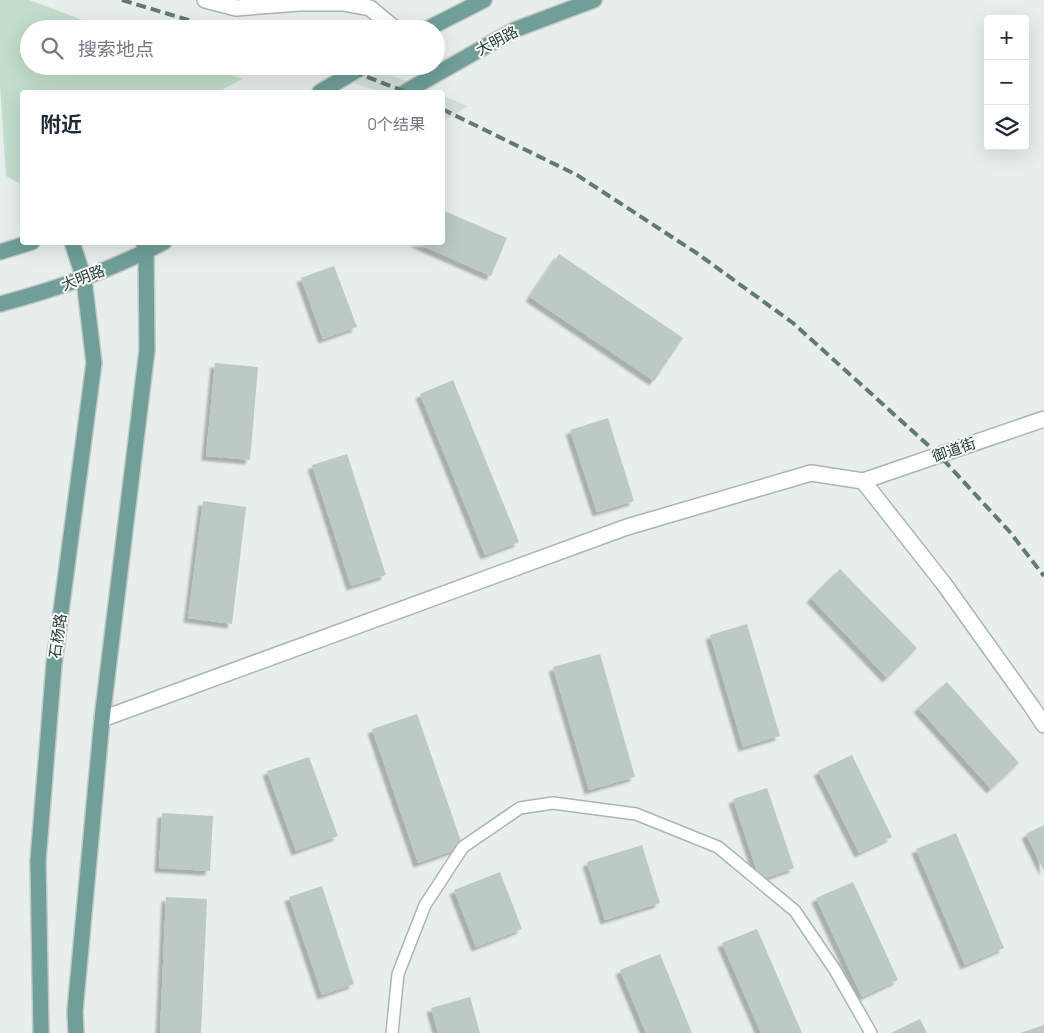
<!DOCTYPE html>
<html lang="zh">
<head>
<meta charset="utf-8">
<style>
  :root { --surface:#fff; --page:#f2f2f3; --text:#1f2937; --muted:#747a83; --line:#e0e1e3 }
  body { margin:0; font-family:Manrope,"Noto Sans SC",sans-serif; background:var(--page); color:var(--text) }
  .controls { position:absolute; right:15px; top:15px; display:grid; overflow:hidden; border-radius:5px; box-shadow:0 5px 20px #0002 }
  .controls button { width:45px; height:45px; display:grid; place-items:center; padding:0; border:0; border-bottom:1px solid var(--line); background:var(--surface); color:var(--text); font:25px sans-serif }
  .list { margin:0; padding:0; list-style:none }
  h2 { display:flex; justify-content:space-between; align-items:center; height:65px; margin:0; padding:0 20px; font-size:21px }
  h2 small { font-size:16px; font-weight:400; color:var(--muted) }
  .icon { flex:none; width:28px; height:28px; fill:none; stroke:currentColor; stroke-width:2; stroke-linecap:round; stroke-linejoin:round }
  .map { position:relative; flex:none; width:1044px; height:1033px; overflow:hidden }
  .search { position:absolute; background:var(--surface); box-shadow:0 5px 20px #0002; left:20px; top:20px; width:425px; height:55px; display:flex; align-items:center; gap:12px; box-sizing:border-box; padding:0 18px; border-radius:28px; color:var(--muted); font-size:19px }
  .panel { position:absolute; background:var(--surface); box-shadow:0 5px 20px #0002; left:20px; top:90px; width:425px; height:155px; border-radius:5px }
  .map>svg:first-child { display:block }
  .built { fill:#d5deda }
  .park { fill:#c2ddcb }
  .building { fill:#bcc9c5; filter:url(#shadow) }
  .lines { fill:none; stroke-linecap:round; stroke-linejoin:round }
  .service-casing { stroke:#aab6b2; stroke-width:14 }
  .minor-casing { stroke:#aab6b2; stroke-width:18 }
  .primary-casing { stroke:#c3c9c8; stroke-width:18 }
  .service { stroke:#fff; stroke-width:11 }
  .minor { stroke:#fff; stroke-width:15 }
  .primary { stroke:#6f9f97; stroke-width:15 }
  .rail { stroke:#627a75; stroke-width:4; stroke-dasharray:10 5; stroke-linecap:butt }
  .labels { text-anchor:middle; stroke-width:4; stroke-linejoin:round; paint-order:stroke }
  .street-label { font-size:15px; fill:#273f3a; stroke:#f7faf9 }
</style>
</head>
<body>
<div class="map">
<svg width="1044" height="1033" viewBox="0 0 1044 1033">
  <defs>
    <filter id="shadow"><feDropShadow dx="-4.5" dy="4.5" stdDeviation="1" flood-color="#0004"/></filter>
  </defs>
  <rect width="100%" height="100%" fill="#e7eeeb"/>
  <g class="built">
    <path d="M307 66H367L434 92H379Z"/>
    <path d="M442 96H443L468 106 446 120 443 119Z"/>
  </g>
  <path class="park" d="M0 0H29L107 29H29V66H208L242 79 218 92H22V185L6 176 0 84Z"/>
  <g class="building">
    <path d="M442 210 507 238 491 276 414 242H442Z"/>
    <path d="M559 254 683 338 654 381 530 297Z"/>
    <path d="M334 266 357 327 323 339 301 278Z"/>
    <path d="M215 363 258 367 250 460 206 456Z"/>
    <path d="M453 380 519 542 485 555 420 394Z"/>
    <path d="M608 418 634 501 597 512 570 430Z"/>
    <path d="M347 454 386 575 351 586 312 465Z"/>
    <path d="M203 501 246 507 232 624 188 618Z"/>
    <path d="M840 569 917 648 887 678 811 598Z"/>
    <path d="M747 624 780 736 743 747 710 635Z"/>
    <path d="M600 654 635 777 589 790 553 667Z"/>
    <path d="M947 682 1019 763 991 789 918 708Z"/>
    <path d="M417 714 463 847 418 863 372 729Z"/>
    <path d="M852 755 892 837 859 853 818 771Z"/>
    <path d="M309 757 338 836 296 851 267 771Z"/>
    <path d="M767 788 794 868 760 880 733 799Z"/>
    <path d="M162 813 213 816 210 871 159 868Z"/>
    <path d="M1044 825V871L1026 834Z"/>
    <path d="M956 833 1004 948 965 965 916 849Z"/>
    <path d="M642 845 660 903 605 920 587 862Z"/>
    <path d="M500 872 522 929 476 947 454 890Z"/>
    <path d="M853 882 898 980 862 997 816 898Z"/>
    <path d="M322 886 354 984 322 995 289 897Z"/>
    <path d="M166 897 207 899 201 1033H160Z"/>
    <path d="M757 929 802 1033H761L722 943Z"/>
    <path d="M660 954 692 1033H646L620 970Z"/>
    <path d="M470 997 480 1033H438L431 1008Z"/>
    <path d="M920 1019 927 1033H891Z"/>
    <path d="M1044 1025V1033H1020Z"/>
  </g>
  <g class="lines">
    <defs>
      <path id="service" d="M392 1033 398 974 425 905 463 847 520 808 553 803 636 814 718 847 795 911 835 970 871 1033"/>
      <g id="minor">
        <path d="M205 0 236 8 300 3H343L370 8 395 29"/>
        <path d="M863 481 1044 419"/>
        <path d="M102 719 627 527 811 473 863 481 944 584 1032 707 1044 725"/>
      </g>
      <g id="primary">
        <path d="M427 29 484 0"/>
        <path d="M320 92 364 66"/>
        <path d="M405 92 514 30 594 0"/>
        <path d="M0 252 32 242"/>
        <path d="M0 304C57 289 112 270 164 242"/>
        <path d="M41 1033 38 861 54 664 94 363 84 279 72 242"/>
        <path d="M76 1033 75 1011 102 719 147 350 146 252 143 242"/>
      </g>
    </defs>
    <use href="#service" class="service-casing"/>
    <use href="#minor" class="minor-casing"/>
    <use href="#primary" class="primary-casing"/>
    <use href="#service" class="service"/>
    <use href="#minor" class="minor"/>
    <use href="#primary" class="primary"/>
    <g class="rail">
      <path d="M122 0 218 29"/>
      <path d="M339 66 406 92"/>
      <path d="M442 109 577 175 698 254 793 323 939 455 1009 531 1044 576"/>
    </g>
  </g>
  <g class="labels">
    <g class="street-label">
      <text transform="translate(497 41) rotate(-28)" y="5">大明路</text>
      <text transform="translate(83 278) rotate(-21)" y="5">大明路</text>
      <text transform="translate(954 450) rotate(-19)" y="5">御道街</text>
      <text transform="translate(58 636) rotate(-82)" y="5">石杨路</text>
    </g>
  </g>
</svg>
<div class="controls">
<button>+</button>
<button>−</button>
<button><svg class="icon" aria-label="layers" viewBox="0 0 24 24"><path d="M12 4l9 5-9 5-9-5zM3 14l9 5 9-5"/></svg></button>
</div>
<div class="search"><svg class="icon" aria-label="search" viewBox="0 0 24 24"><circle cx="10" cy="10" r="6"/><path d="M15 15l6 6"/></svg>搜索地点</div>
<section class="panel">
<h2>附近<small>0个结果</small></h2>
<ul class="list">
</ul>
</section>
</div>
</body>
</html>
